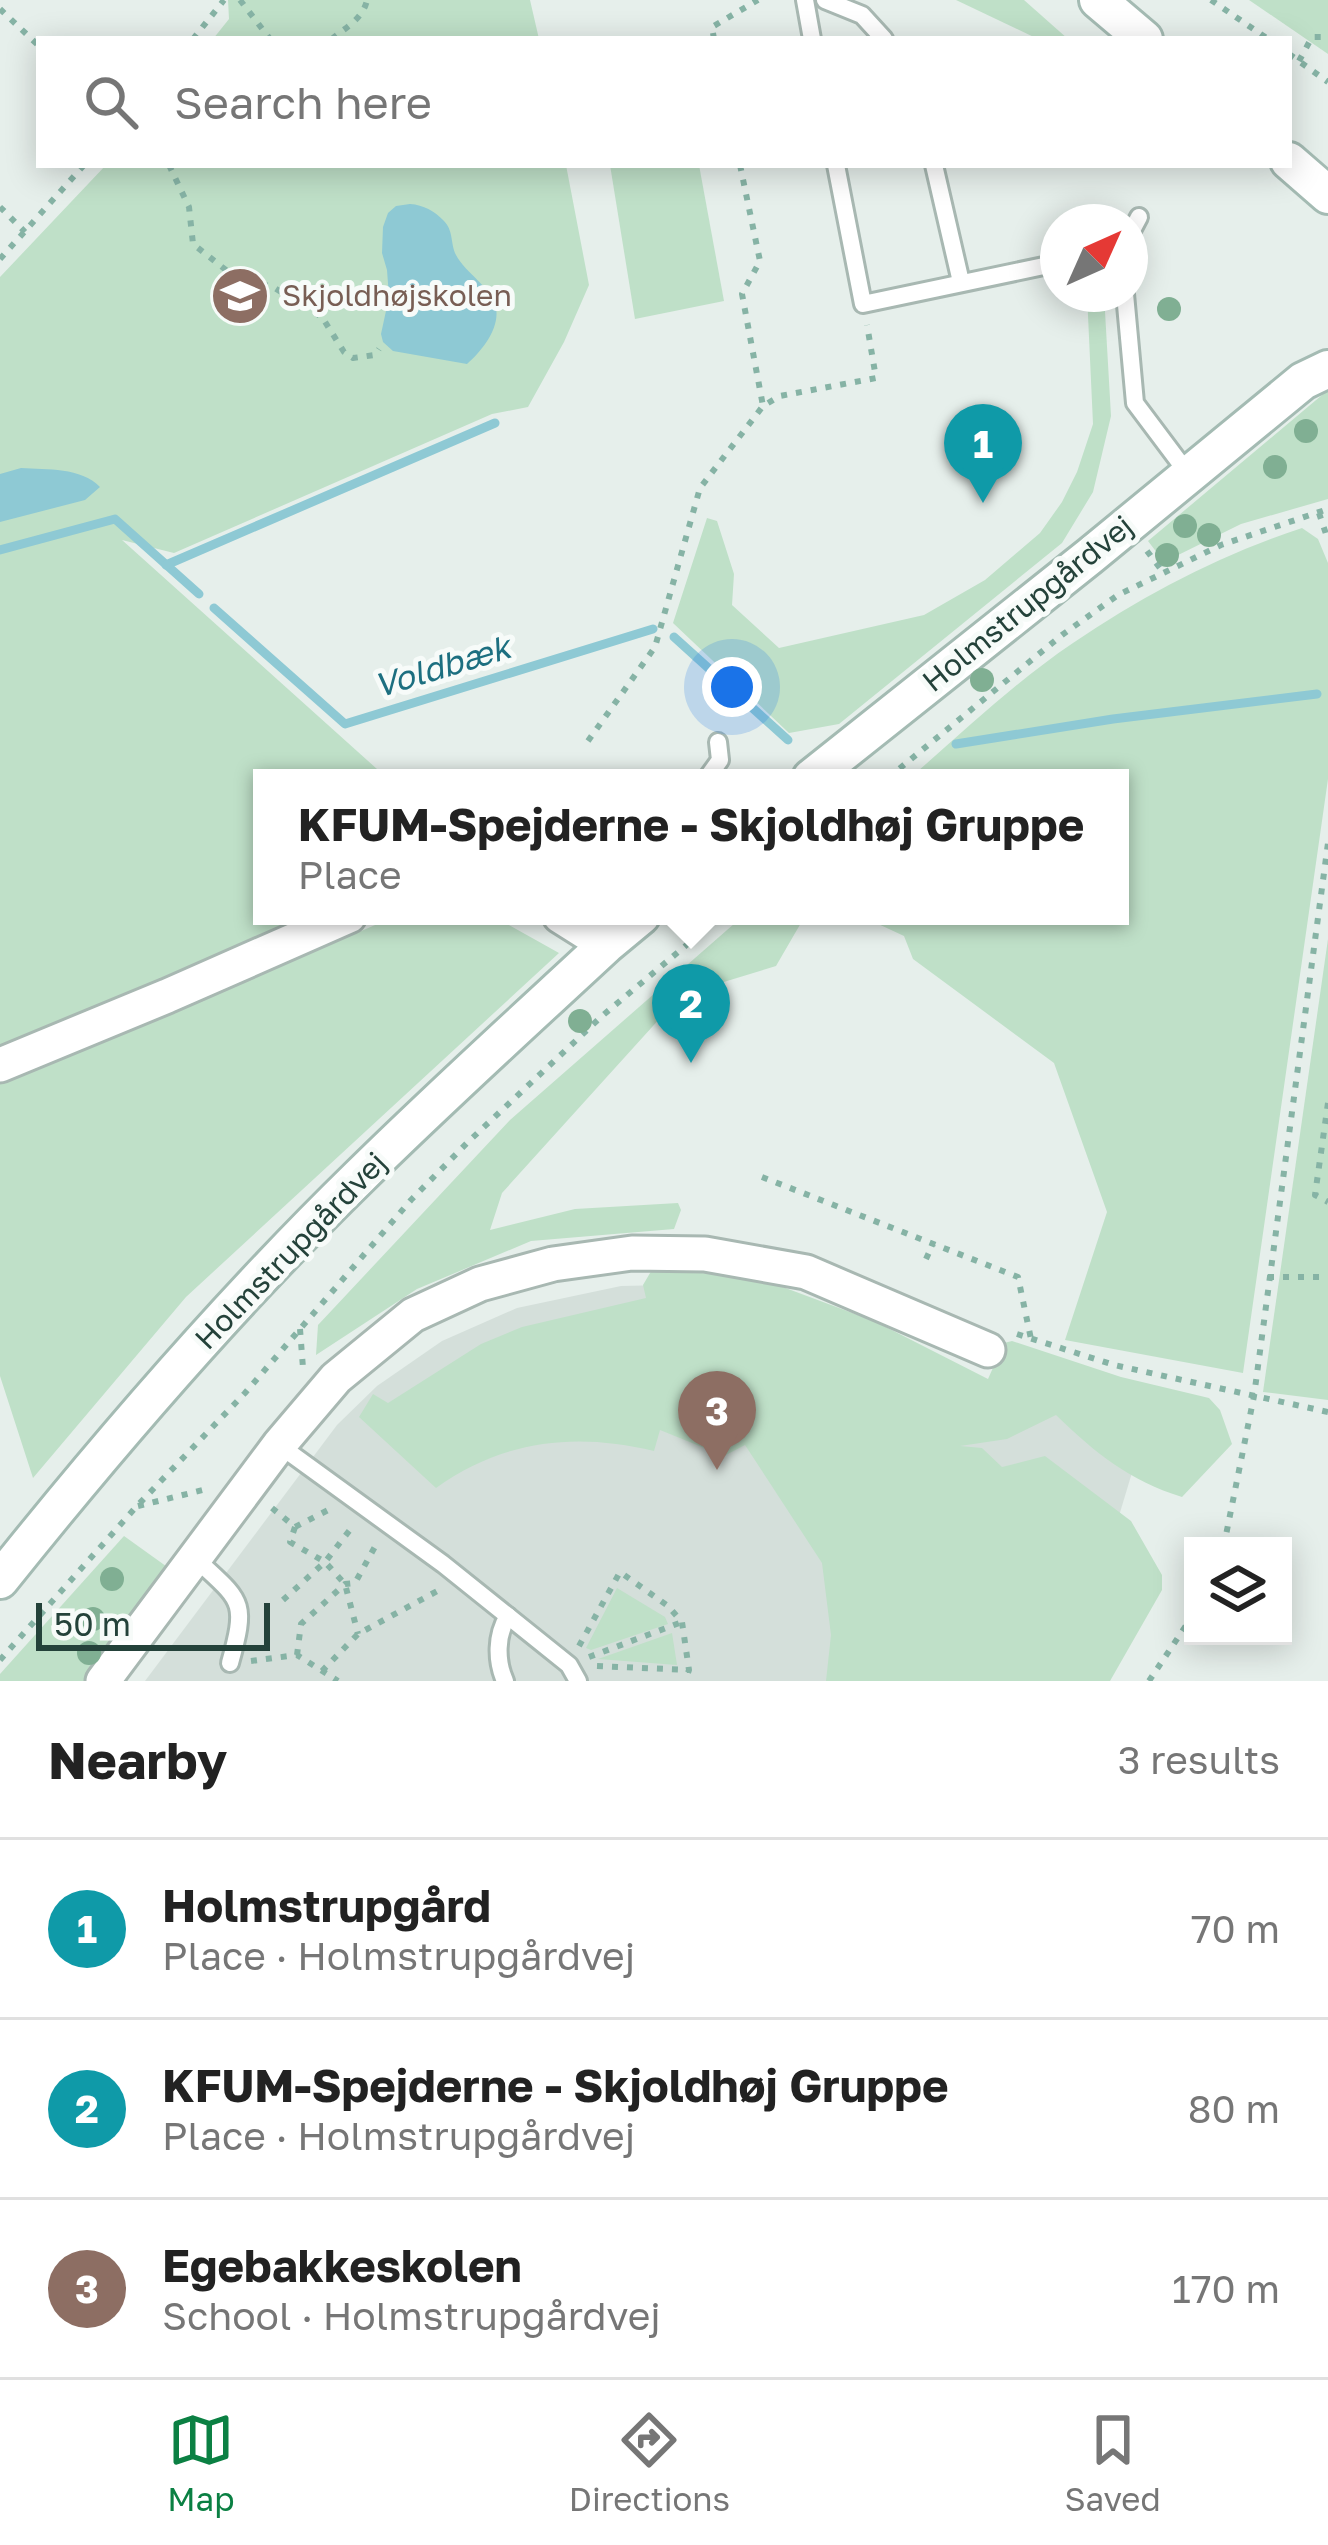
<!DOCTYPE html>
<html lang="en">
<head>
<meta charset="utf-8">
<style>
  :root { --surface:#fff; --page:#f2f2f2; --text:#222; --muted:#767676; --line:#e0e0e0; --accent:#0b8043 }
  body { margin:0; font-family:"Golos Text",sans-serif; background:var(--page); color:var(--text) }
  .controls { position:absolute; right:36px; bottom:36px; display:grid; overflow:hidden; border-radius:0px; box-shadow:0 6px 30px #0003 }
  .controls button { width:108px; height:108px; display:grid; place-items:center; padding:0; border:0; border-bottom:3px solid var(--line); background:var(--surface); color:var(--text); font:60px sans-serif }
  .compass { position:absolute; left:1040px; top:204px; width:108px; height:108px; border-radius:50%; background:var(--surface); box-shadow:0 6px 30px #0003; rotate:45deg }
  .scale { position:absolute; left:36px; bottom:30px; width:234px; box-sizing:border-box; padding-left:12px; border:6px solid #24423a; border-top:0; font-size:33px; line-height:42px; white-space:nowrap; color:#24423a; -webkit-text-stroke:9px #f7fbf9; paint-order:stroke }
  .you { position:absolute; left:732px; top:687px; width:42px; height:42px; margin:-30px; border:9px solid #fff; border-radius:50%; background:#1a73e8; box-shadow:0 0 0 18px #1a73e833 }
  .badge { display:grid; place-items:center; width:78px; height:78px; border-radius:50%; background:var(--accent); color:#fff; font-size:39px; font-weight:700 }
  .pin { position:absolute; translate:-50% -99px; filter:drop-shadow(0 3px 6px #0008) }
  .pin::after { content:''; position:absolute; top:63px; width:42px; height:36px; background:inherit; clip-path:polygon(0 0,100% 0,50% 100%) }
  .popup { position:absolute; left:253px; top:769px; width:876px; height:156px; box-sizing:border-box; display:grid; place-content:center; border-radius:0px; background:var(--surface); filter:drop-shadow(0 3px 9px #0005); font-size:39px; white-space:nowrap; color:var(--muted) }
  .popup b { font-size:45px; color:var(--text) }
  .popup::after { content:''; position:absolute; left:50%; top:100%; margin-left:-24px; border:24px solid transparent; border-top-color:var(--surface) }
  .list { margin:0; padding:0; list-style:none }
  h2 { display:flex; justify-content:space-between; align-items:center; height:156px; margin:0; padding:0 48px; font-size:51px }
  h2 small { font-size:39px; font-weight:400; color:var(--muted) }
  .list li { display:grid; grid-template-columns:78px 1fr auto; gap:36px; align-items:center; box-sizing:border-box; height:180px; padding:0 48px; border-top:3px solid var(--line) }
  .list b { display:block; font-size:45px; white-space:nowrap }
  .list p { margin:0; font-size:39px; white-space:nowrap; color:var(--muted) }
  .list em { font-size:39px; font-style:normal; color:var(--muted) }
  .icon { flex:none; width:66px; height:66px; fill:none; stroke:currentColor; stroke-width:2; stroke-linecap:round; stroke-linejoin:round }
  .map { position:relative; flex:none; width:1328px; height:1681px; overflow:hidden }
  .search { position:absolute; background:var(--surface); box-shadow:0 6px 30px #0003; left:36px; right:36px; top:36px; height:132px; display:flex; align-items:center; gap:30px; box-sizing:border-box; padding:0 42px; border-radius:0px; color:var(--muted); font-size:45px }
  .sheet { height:696px; background:var(--surface) }
  nav { display:flex; justify-content:space-around; align-items:center; box-sizing:border-box; height:168px; border-top:3px solid var(--line); background:var(--surface); font-size:33px; color:var(--muted) }
  nav a { display:grid; justify-items:center; gap:6px }
  nav .on { color:var(--accent) }
  .map>svg:first-child { display:block }
  .built { fill:#d4dfda }
  .green { fill:#bfe0c8 }
  .water { fill:#8ec9d4 }
  .lines { fill:none; stroke-linecap:round; stroke-linejoin:round }
  .stream { stroke:#8ec9d4; stroke-width:9 }
  .lane-casing { stroke:#a8b8b2; stroke-width:22 }
  .street-casing { stroke:#a8b8b2; stroke-width:39 }
  .secondary-casing { stroke:#a4bbb3; stroke-width:42 }
  .path { stroke:#86b3a5; stroke-width:6; stroke-dasharray:6 9; stroke-linecap:butt }
  .lane { stroke:#fff; stroke-width:16 }
  .street { stroke:#fff; stroke-width:33 }
  .secondary { stroke:#fff; stroke-width:36 }
  .tree { fill:#80af93 }
  .labels { text-anchor:middle; stroke-width:10; stroke-linejoin:round; paint-order:stroke }
  .education-label { font-size:30px; fill:#785e54; stroke:#f7fbf9; text-anchor:start }
  .street-label { font-size:30px; fill:#24423a; stroke:#f7fbf9 }
  .water-label { font-size:33px; font-style:italic; fill:#1c6f80; stroke:#f7fbf9 }
</style>
</head>
<body>
<div class="map">
<svg width="1328" height="1681" viewBox="0 0 1328 1681">
  <rect width="100%" height="100%" fill="#e6efeb"/>
  <path class="built" d="M711 1284 1119 1431 1137 1456 1103 1569 1049 1681H145L337 1425 377 1386 442 1341 517 1308 621 1286Z"/>
  <g class="green">
    <path d="M228 0H530L539 39H213L229 19Z"/>
    <path d="M956 0H1024L1068 39H1038Z"/>
    <path d="M1249 0H1328V54Z"/>
    <path d="M106 165H566L589 285 564 342 528 407 492 414 174 553 122 540 387 778H262V916H314L58 1022 0 1049V277Z"/>
    <path d="M610 165H699L724 301 635 319Z"/>
    <path d="M1087 294H1104L1111 416 1093 492 1062 543 839 724 789 733 673 623 707 518 717 521 734 574 732 605 779 648 924 615 985 580 1040 533 1062 502 1077 472 1093 424Z"/>
    <path d="M1328 390V499L1241 524 1164 562 1148 541Z"/>
    <path d="M1302 528 1318 539 1328 563V779L1243 1373 1065 1340 1107 1212 1054 1063 913 959 904 936 861 916H1120V778H910C963 732 1015 682 1073 643 1144 595 1220 555 1302 528Z"/>
    <path d="M396 916H493L559 953 186 1297 33 1478 0 1376V1082L92 1047Z"/>
    <path d="M743 916H805L776 966 681 995 502 1193 490 1230 575 1209 678 1203 681 1210 674 1229 531 1241 417 1289 316 1355 318 1325 510 1120Z"/>
    <path d="M1328 939V1400L1263 1392Z"/>
    <path d="M653 1268 761 1279 874 1321 988 1379 1004 1343 1012 1341 1121 1377 1209 1398 1220 1410 1232 1444 1182 1497C1130 1481 1095 1453 1056 1415L1007 1439 960 1446 982 1448 1002 1467 1045 1456 1131 1521 1162 1575V1590L1110 1681H826L831 1635 822 1563 745 1445 724 1456 660 1430 654 1451C575 1432 503 1440 436 1488L359 1417 373 1394 388 1403 481 1344 522 1327 646 1298 643 1285Z"/>
    <path d="M124 1536 170 1569 87 1681H0V1674Z"/>
    <path d="M617 1588 665 1617 668 1624 591 1650 586 1648Z"/>
    <path d="M672 1633 677 1665 598 1659Z"/>
  </g>
  <g class="water">
    <path d="M410 204C424 205 434 211 443 220 454 230 450 243 456 255 466 274 491 286 496 308 500 329 481 352 467 364L393 351 383 342 381 334 389 297 387 270 382 253 383 227 388 213 396 206Z"/>
    <path d="M21 468C47 470 81 467 100 487L85 500 0 522V474Z"/>
  </g>
  <g class="lines">
    <g class="stream">
      <path d="M0 550 115 519 199 594"/>
      <path d="M166 565 495 423"/>
      <path d="M214 608 345 724 653 629"/>
      <path d="M674 637 788 740"/>
      <path d="M956 744 1113 719 1317 694"/>
    </g>
    <defs>
      <g id="lane">
        <path d="M805 0 812 39"/>
        <path d="M825 0 862 15 884 39"/>
        <path d="M836 165 863 304 1058 263"/>
        <path d="M934 165 961 282"/>
        <path d="M1130 234 1139 217"/>
        <path d="M1125 294 1135 403 1189 475"/>
        <path d="M707 778 720 760 718 742"/>
        <path d="M279 1445 443 1564 569 1665 578 1681"/>
        <path d="M195 1558C241 1601 248 1599 230 1663"/>
        <path d="M505 1681C496 1661 496 1635 508 1616"/>
      </g>
      <g id="street">
        <path d="M560 916 606 945"/>
        <path d="M0 1065 167 996 349 916"/>
        <path d="M103 1681 279 1445 336 1378 413 1315 480 1284 553 1264 632 1253 705 1254 806 1272 988 1350"/>
      </g>
      <g id="secondary">
        <path d="M1098 0 1144 39"/>
        <path d="M1289 161 1328 195"/>
        <path d="M811 778 1090 556 1303 381 1328 369"/>
        <path d="M0 1580C112 1440 230 1303 359 1177 439 1098 523 1022 606 945L641 916"/>
      </g>
    </defs>
    <use href="#lane" class="lane-casing"/>
    <use href="#street" class="street-casing"/>
    <use href="#secondary" class="secondary-casing"/>
    <g class="path">
      <path d="M240 0 270 39"/>
      <path d="M1211 0 1268 39"/>
      <path d="M0 9 39 46"/>
      <path d="M193 39 224 0"/>
      <path d="M332 39C346 27 363 19 367 0"/>
      <path d="M714 39 712 27 758 0"/>
      <path d="M1289 54 1328 82"/>
      <path d="M1299 61 1312 37H1328"/>
      <path d="M169 165 189 207 193 244 236 278 273 287 322 317 344 352 353 358 375 355 379 349"/>
      <path d="M740 165 760 261 742 294 763 406"/>
      <path d="M0 207 25 232"/>
      <path d="M0 259 84 165"/>
      <path d="M1319 513 1328 540"/>
      <path d="M1147 551 1163 572"/>
      <path d="M588 741 655 647 700 488 763 406 780 396 876 378 867 325"/>
      <path d="M888 778 1062 635 1118 595 1221 545 1328 509"/>
      <path d="M1328 1103 1315 1195 1328 1202"/>
      <path d="M762 1177 1018 1277 1031 1339"/>
      <path d="M926 1259 933 1244"/>
      <path d="M1268 1277H1328"/>
      <path d="M300 1329 303 1368"/>
      <path d="M1017 1334 1114 1365 1328 1412"/>
      <path d="M138 1506 207 1489"/>
      <path d="M272 1508 295 1527 332 1508"/>
      <path d="M295 1527 290 1542 325 1562 345 1584 358 1634"/>
      <path d="M1221 1546 1226 1535 1254 1396 1328 843"/>
      <path d="M283 1600 325 1562 353 1526"/>
      <path d="M579 1646 620 1572 668 1606 682 1622 689 1670 685 1681"/>
      <path d="M297 1655 301 1624 345 1584 355 1583 377 1543"/>
      <path d="M589 1657 682 1622"/>
      <path d="M0 1660 136 1507 245 1393 411 1200 468 1142 602 1016 721 916"/>
      <path d="M251 1661 297 1655 338 1681"/>
      <path d="M597 1666 689 1670"/>
      <path d="M322 1671 358 1634 441 1589"/>
      <path d="M1149 1681 1193 1615"/>
    </g>
    <use href="#lane" class="lane"/>
    <use href="#street" class="street"/>
    <use href="#secondary" class="secondary"/>
  </g>
  <g class="tree">
    <circle cx="1169" cy="309" r="12"/>
    <circle cx="1306" cy="431" r="12"/>
    <circle cx="1275" cy="467" r="12"/>
    <circle cx="1185" cy="526" r="12"/>
    <circle cx="1209" cy="535" r="12"/>
    <circle cx="1167" cy="555" r="12"/>
    <circle cx="982" cy="680" r="12"/>
    <circle cx="580" cy="1021" r="12"/>
    <circle cx="112" cy="1579" r="12"/>
    <circle cx="93" cy="1619" r="12"/>
    <circle cx="89" cy="1653" r="12"/>
  </g>
  <defs>
    <symbol id="school-disc" viewBox="-11 -11 22 22"><circle r="9.5" fill="#8d6e63" stroke="#f7fbf9"/><path d="M0-5L7-2L0 1L-7-2ZM-4 1L0 2.5L4 1V4Q0 6-4 4Z" fill="#fff"/></symbol>
  </defs>
  <g fill-rule="evenodd">
    <use href="#school-disc" x="207" y="263" width="66" height="66"/>
  </g>
  <g class="labels">
    <g class="education-label">
      <text x="282" y="306">Skjoldhøjskolen</text>
    </g>
    <g class="street-label">
      <text transform="translate(1028 604) rotate(-39)" y="10">Holmstrupgårdvej</text>
      <text transform="translate(291 1251) rotate(-46)" y="10">Holmstrupgårdvej</text>
    </g>
    <g class="water-label">
      <text transform="translate(442 666) rotate(-17)" y="12">Voldbæk</text>
    </g>
  </g>
</svg>
<div class="controls">
<button><svg class="icon" aria-label="layers" viewBox="0 0 24 24"><path d="M12 4l9 5-9 5-9-5zM3 14l9 5 9-5"/></svg></button>
</div>
<svg class="compass" viewBox="-18 -18 36 36"><path d="M0-13l5 13h-10z" fill="#e53935"/><path d="M0 13l5-13h-10z" fill="#767676"/></svg>
<div class="scale">50 m</div>
<div class="you"></div>
<div class="pin badge" style="left:983px;top:503px;background:#0f9aa8">1</div>
<div class="pin badge" style="left:691px;top:1063px;background:#0f9aa8">2</div>
<div class="popup"><b>KFUM-Spejderne - Skjoldhøj Gruppe</b>Place</div>
<div class="pin badge" style="left:717px;top:1470px;background:#8d6e63">3</div>
<div class="search"><svg class="icon" aria-label="search" viewBox="0 0 24 24"><circle cx="10" cy="10" r="6"/><path d="M15 15l6 6"/></svg>Search here</div>
</div>
<section class="sheet">
<h2>Nearby<small>3 results</small></h2>
<ul class="list">
<li><span class="badge" style="background:#0f9aa8">1</span><div><b>Holmstrupgård</b><p>Place · Holmstrupgårdvej</p></div><em>70 m</em></li>
<li><span class="badge" style="background:#0f9aa8">2</span><div><b>KFUM-Spejderne - Skjoldhøj Gruppe</b><p>Place · Holmstrupgårdvej</p></div><em>80 m</em></li>
<li><span class="badge" style="background:#8d6e63">3</span><div><b>Egebakkeskolen</b><p>School · Holmstrupgårdvej</p></div><em>170 m</em></li>
</ul>
</section>
<nav>
<a class="on"><svg class="icon" aria-label="map" viewBox="0 0 24 24"><path d="M3 6l6-2 6 2 6-2v14l-6 2-6-2-6 2zM9 4v14M15 6v14"/></svg>Map</a>
<a><svg class="icon" aria-label="directions" viewBox="0 0 24 24"><path d="M12 3l9 9-9 9-9-9zM9 14v-3h6M13 9l2 2-2 2"/></svg>Directions</a>
<a><svg class="icon" aria-label="saved" viewBox="0 0 24 24"><path d="M7 4h10v16l-5-4-5 4z"/></svg>Saved</a>
</nav>
</body>
</html>
